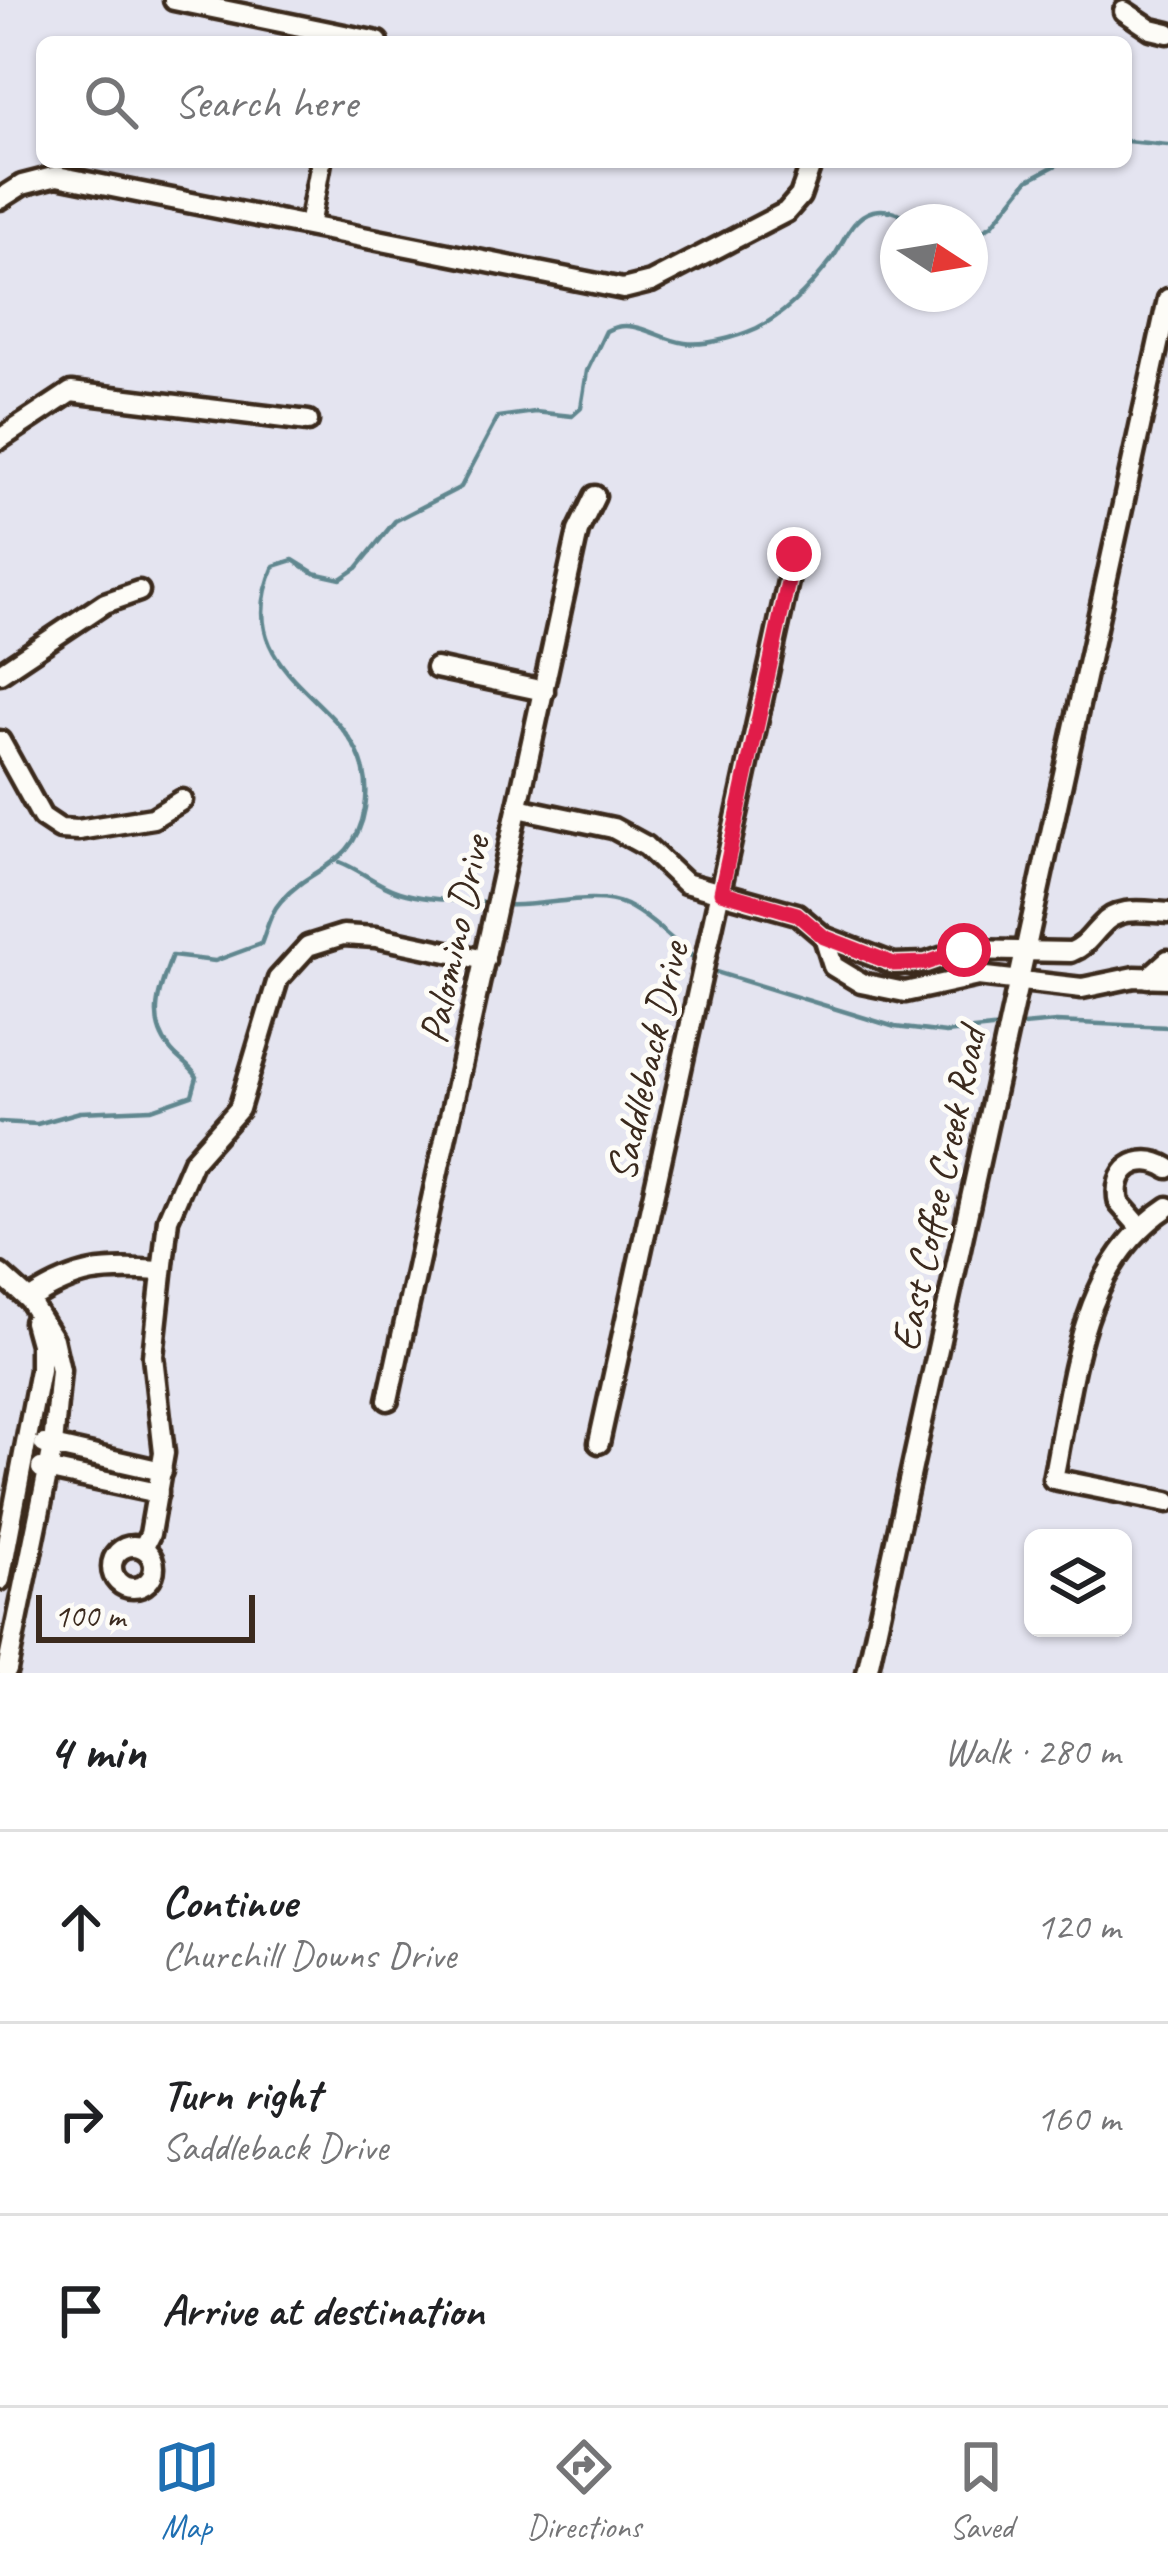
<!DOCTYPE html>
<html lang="en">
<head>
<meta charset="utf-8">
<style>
  :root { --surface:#fff; --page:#f2f2f2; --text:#202124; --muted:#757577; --line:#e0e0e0; --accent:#1f6fb2 }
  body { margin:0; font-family:Caveat,sans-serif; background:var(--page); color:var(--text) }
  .controls { position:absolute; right:36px; bottom:36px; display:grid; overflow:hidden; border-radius:18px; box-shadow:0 3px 9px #0004 }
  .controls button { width:108px; height:108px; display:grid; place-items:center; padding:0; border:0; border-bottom:3px solid var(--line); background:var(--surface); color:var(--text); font:60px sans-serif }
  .compass { position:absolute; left:880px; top:204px; width:108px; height:108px; border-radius:50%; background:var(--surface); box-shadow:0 3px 9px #0004; rotate:102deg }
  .scale { position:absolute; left:36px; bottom:30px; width:219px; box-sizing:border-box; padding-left:12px; border:6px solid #3b2a1e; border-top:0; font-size:33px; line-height:42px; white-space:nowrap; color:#3b2a1e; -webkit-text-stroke:9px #fdfcf7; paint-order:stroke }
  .stop { position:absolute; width:36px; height:36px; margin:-27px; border:9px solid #e11d48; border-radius:50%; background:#fff }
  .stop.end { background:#e11d48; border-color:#fff; box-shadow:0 3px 12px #0008 }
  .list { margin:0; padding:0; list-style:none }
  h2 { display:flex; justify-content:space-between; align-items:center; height:156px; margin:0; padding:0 48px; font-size:51px }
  h2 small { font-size:39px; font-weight:400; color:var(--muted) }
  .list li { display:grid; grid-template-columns:78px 1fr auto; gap:36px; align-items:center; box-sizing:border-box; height:192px; padding:0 48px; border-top:3px solid var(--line) }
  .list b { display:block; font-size:45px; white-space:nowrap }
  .list p { margin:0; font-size:39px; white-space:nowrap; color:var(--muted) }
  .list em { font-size:39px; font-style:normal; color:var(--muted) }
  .icon { flex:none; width:66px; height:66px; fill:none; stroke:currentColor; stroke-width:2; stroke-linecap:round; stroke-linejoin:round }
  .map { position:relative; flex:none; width:1168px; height:1673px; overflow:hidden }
  .search { position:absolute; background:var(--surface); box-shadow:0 3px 9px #0004; left:36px; right:36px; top:36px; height:132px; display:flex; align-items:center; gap:30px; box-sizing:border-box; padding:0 42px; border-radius:18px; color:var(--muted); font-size:45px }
  .sheet { height:732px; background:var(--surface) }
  nav { display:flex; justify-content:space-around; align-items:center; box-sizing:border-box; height:168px; border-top:3px solid var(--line); background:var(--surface); font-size:33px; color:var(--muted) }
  nav a { display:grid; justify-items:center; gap:6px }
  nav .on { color:var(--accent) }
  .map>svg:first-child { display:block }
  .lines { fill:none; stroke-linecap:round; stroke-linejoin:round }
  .stream { stroke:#61878f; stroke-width:4.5 }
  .minor-casing { stroke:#3b2a1e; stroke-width:27 }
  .minor { stroke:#fdfcf7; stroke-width:18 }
  .route { stroke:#e11d48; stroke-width:15 }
  .labels { text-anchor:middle; stroke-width:10; stroke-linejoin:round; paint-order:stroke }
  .street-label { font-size:42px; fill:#3b2a1e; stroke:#fdfcf7 }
</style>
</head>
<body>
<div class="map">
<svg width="1168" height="1673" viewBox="0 0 1168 1673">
  <rect width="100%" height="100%" fill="#e4e4f0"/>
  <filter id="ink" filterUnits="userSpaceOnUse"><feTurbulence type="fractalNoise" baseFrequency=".00833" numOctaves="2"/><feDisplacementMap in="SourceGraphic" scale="24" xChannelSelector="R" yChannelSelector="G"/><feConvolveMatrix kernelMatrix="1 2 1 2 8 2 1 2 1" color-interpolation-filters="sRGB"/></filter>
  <g filter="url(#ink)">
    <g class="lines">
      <g class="stream">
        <path d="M1126 141 1168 145"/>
        <path d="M970 238 992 225 1028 180 1062 162"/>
        <path d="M340 862C361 870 376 885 399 892 428 901 463 900 494 903"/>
        <path d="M505 905C540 908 595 890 626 905 652 918 677 945 700 963"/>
        <path d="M709 970 895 1027 946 1033 1001 1027"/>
        <path d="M1012 1026 1056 1022 1168 1027"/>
        <path d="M0 1122 37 1124 80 1112 152 1109 192 1095 197 1077C190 1065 178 1060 170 1049 146 1020 160 987 172 956L215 961 261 944C267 929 270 913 281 901 312 865 355 868 365 808 383 697 220 689 274 566L293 560 314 573 341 579 357 568 395 521 461 487 498 417 535 412 572 416 581 408 587 371 606 331C634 316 656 339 685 343 706 346 737 337 757 328 786 314 813 284 832 259 844 243 851 217 873 211 889 207 902 215 917 222"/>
      </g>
      <defs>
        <g id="minor">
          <path d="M174 0 378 42"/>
          <path d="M1124 11 1151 29 1168 33"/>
          <path d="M0 199 22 185 57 176 623 289 651 282 786 212 800 196 812 162"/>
          <path d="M309 226 321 162"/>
          <path d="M0 439 71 392 308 421"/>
          <path d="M436 668 544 691"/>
          <path d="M0 673 105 603 139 591"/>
          <path d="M0 741 42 817 60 829 78 830 153 818 182 800"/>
          <path d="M518 808 613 828 646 846 685 883 797 914 824 937 894 964 926 963 964 950 1071 952C1086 946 1090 937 1101 926 1119 905 1144 912 1168 913"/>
          <path d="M824 937 833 966 861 983 905 992 978 976 1082 988 1135 977 1168 978"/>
          <path d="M1148 978 1168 960"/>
          <path d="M1168 1207C1078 1266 1073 1383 1053 1479L1168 1502"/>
          <path d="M1140 1227 1119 1203C1111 1170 1139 1150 1168 1168"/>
          <path d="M0 1274 29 1300 53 1339 60 1370 53 1446 7 1670"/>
          <path d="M29 1300C77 1269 103 1267 160 1271"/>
          <path d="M388 1400 578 531 595 496"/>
          <path d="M599 1443 794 554"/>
          <path d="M44 1444 162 1471"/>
          <path d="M41 1468 158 1493"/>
          <circle cx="133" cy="1567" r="21"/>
          <path d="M143 1548 150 1534 164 1453 153 1356 168 1219 193 1161 239 1109 278 979 308 946 343 935 376 937 485 960"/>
          <path d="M0 1580 40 1370V1344L34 1322"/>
          <path d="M867 1673 1168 299"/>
        </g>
      </defs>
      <use href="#minor" class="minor-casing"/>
      <use href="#minor" class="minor"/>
    </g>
  </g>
  <g class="lines" filter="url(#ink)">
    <path class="route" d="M794 554 721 892 797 914 824 937 894 964 926 963 964 950"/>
  </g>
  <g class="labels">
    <g class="street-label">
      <text transform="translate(453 939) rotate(-78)" y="15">Palomino Drive</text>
      <text transform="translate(646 1061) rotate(-77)" y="15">Saddleback Drive</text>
      <text transform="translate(937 1189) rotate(-78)" y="15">East Coffee Creek Road</text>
    </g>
  </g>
</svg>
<div class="controls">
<button><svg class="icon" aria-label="layers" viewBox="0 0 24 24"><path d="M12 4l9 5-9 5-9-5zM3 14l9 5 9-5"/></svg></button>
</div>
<svg class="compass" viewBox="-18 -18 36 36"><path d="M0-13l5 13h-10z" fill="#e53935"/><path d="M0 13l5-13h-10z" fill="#757577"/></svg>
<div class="scale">100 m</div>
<div class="stop" style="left:964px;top:950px"></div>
<div class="stop end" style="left:794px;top:554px"></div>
<div class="search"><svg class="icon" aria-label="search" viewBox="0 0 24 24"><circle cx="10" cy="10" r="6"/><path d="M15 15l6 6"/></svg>Search here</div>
</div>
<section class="sheet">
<h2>4 min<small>Walk · 280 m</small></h2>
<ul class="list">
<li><svg class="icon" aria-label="ahead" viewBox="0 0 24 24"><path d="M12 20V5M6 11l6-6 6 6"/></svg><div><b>Continue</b><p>Churchill Downs Drive</p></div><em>120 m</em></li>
<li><svg class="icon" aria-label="right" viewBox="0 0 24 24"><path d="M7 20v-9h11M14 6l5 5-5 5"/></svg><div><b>Turn right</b><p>Saddleback Drive</p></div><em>160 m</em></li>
<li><svg class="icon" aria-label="arrive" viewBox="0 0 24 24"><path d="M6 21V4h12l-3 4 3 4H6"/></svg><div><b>Arrive at destination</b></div></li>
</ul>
</section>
<nav>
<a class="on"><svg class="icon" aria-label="map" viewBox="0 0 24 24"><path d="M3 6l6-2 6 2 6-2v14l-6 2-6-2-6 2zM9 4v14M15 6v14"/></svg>Map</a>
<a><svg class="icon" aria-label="directions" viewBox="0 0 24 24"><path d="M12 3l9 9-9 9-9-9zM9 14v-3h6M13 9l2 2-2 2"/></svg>Directions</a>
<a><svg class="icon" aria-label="saved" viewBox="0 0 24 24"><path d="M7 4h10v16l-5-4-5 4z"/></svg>Saved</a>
</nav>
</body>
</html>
